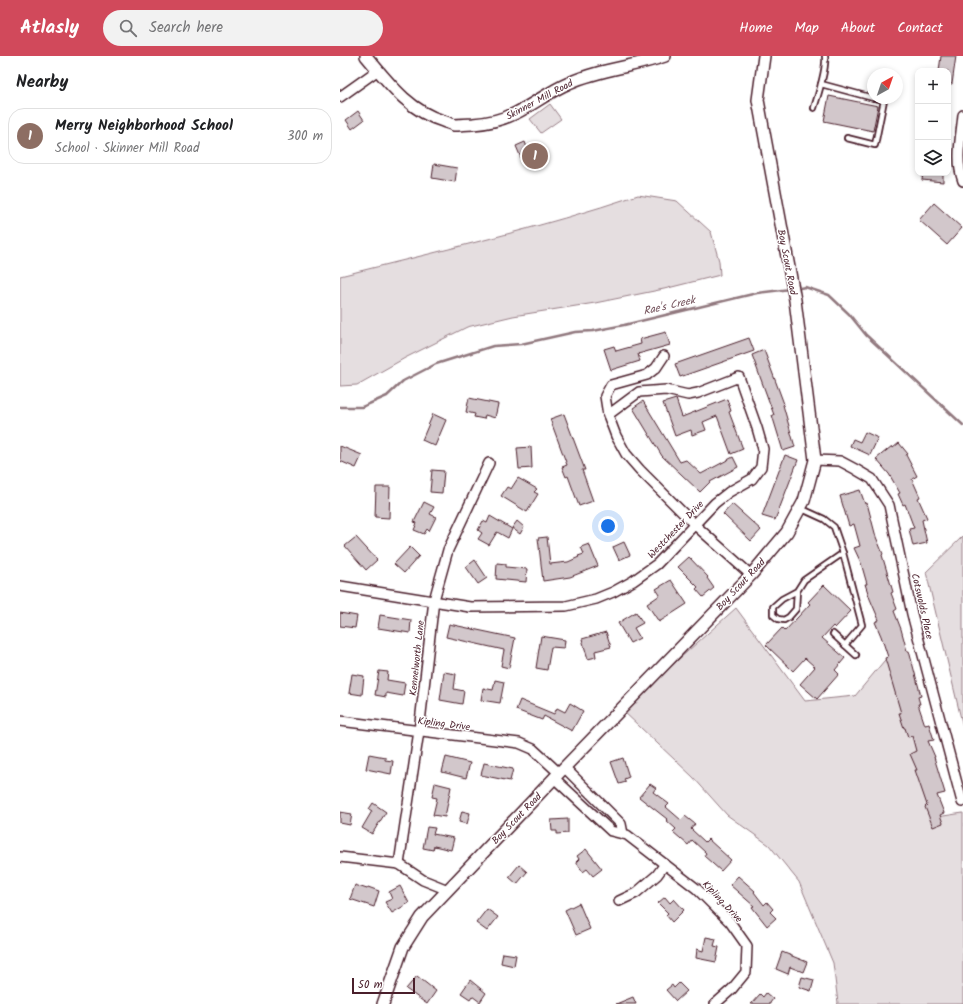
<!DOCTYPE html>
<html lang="en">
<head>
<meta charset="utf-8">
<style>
  :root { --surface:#fff; --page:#f2f2f2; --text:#202124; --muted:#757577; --line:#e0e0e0; --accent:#d1495b }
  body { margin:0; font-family:Kalam,sans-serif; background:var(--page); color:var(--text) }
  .controls { position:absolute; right:12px; top:12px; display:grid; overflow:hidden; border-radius:8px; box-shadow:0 2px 6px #0003 }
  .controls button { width:36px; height:36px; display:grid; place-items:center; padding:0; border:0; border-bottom:1px solid var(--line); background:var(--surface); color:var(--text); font:20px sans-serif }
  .compass { position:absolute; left:527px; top:12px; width:36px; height:36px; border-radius:50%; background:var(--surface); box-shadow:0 2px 6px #0003; rotate:40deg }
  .scale { position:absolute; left:12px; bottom:10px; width:63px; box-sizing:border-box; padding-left:4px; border:2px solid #4a1f2b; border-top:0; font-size:11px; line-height:14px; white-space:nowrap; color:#4a1f2b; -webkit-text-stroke:3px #fff; paint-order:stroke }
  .you { position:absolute; left:268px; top:470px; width:14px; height:14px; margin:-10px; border:3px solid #fff; border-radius:50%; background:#1a73e8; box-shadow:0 0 0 6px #1a73e833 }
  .badge { display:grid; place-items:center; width:26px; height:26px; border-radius:50%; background:var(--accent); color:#fff; font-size:13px; font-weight:700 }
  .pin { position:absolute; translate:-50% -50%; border:2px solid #fff; box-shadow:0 1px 4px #0006 }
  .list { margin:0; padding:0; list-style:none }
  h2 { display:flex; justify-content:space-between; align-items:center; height:52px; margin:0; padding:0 16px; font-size:17px }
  h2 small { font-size:13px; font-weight:400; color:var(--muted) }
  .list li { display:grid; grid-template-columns:26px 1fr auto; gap:12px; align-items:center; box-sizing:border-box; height:56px; margin:0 8px 8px; padding:0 8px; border:1px solid var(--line); border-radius:16px }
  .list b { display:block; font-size:15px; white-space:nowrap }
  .list p { margin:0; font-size:13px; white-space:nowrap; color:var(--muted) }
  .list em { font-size:13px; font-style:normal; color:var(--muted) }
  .icon { flex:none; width:22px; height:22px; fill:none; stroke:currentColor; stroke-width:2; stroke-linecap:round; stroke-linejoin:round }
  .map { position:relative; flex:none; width:623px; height:948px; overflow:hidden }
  header { display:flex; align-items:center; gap:24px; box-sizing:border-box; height:56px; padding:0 20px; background:var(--accent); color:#fff }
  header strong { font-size:19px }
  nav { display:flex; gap:22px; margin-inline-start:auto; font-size:14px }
  .search { width:280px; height:36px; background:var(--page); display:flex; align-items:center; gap:10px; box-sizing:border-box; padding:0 14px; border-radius:22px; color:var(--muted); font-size:15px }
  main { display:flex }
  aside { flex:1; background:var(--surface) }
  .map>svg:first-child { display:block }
  .green { fill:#e5dee0; stroke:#987e86 }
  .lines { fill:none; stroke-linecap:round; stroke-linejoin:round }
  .stream { stroke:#91787e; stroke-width:2.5 }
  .building { fill:#d2c7cb; stroke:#4a1f2b }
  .service-casing { stroke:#4a1f2b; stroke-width:8 }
  .minor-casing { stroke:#4a1f2b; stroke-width:12 }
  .tertiary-casing { stroke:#4a1f2b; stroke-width:14 }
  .service { stroke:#fff; stroke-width:4.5 }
  .minor { stroke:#fff; stroke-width:9 }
  .tertiary { stroke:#fff; stroke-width:11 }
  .labels { text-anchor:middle; stroke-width:3; stroke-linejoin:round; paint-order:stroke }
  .street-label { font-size:10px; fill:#4a1f2b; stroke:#fff }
  .water-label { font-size:11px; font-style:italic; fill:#74535c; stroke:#fff }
</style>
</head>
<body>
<header>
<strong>Atlasly</strong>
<div class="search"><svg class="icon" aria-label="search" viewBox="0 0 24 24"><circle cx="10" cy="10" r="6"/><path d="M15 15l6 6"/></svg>Search here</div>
<nav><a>Home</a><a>Map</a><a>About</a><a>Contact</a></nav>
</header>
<main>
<aside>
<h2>Nearby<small></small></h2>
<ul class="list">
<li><span class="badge" style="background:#8d6e63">1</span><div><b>Merry Neighborhood School</b><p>School · Skinner Mill Road</p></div><em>300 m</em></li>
</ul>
</aside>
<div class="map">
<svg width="623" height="948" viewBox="0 0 623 948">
  <rect width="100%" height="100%" fill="#fff"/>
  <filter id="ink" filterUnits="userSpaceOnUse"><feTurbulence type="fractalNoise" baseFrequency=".025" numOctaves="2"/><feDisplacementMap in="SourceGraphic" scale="8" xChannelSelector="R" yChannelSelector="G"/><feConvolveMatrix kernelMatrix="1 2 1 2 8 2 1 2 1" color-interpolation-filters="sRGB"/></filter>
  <g filter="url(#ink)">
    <g class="green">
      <path d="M210 48 221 63 201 77 190 63Z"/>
      <path d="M298 139 337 145 371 176 379 205 380 219 324 233 255 247 173 260 127 271 65 302 17 329 0 330V220C100 195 201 172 298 139Z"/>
      <path d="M623 480V671L586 516Z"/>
      <path d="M396 552 465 645 515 640 549 599 597 761 623 757V948H497L498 947 493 907 459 826 429 789 387 759 353 721 282 654Z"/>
    </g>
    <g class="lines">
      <g class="stream">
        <path d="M455 233 465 231 489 239 509 258 526 279 623 369"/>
        <path d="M0 351H22L47 340 63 325 96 308 153 290 181 288 235 276 253 275 284 269 417 237 450 233"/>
      </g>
    </g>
    <g class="building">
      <path d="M601 0H616L612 28H608V15H599Z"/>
      <path d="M489 40 538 50 533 75 484 65Z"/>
      <path d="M18 55 24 64 12 73 6 64Z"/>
      <path d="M185 86 188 94 193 92 198 103 184 109 176 90Z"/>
      <path d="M94 108 117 112 115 126 92 122Z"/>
      <path d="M583 117H603V126L582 124Z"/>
      <path d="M594 147 622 172 607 189 579 164Z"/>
      <path d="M326 276 330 289 298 298 300 305 271 314 264 293 274 290 276 295 301 288 300 283Z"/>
      <path d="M409 282 414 295 340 321 335 308Z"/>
      <path d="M424 294 444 348 443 349 455 391 443 395 432 359H434L412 299Z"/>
      <path d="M129 342 158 348 155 362 145 359 144 363 134 361 135 358 126 356Z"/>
      <path d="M336 343 342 361 387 343 391 355 389 356 403 393 391 398 377 360 363 366 366 374 352 379 351 374 335 380 323 347Z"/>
      <path d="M303 345 340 406 346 404 361 418 393 401 398 411 370 426 360 436 322 400 293 352Z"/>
      <path d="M93 358 106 364 95 390 82 384Z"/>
      <path d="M224 358 245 414H242L253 445 239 450 228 420 226 421 222 411 227 409 210 363Z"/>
      <path d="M525 376 538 382 530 399 510 390 513 383 520 386Z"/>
      <path d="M559 387 568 398 566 399 577 420 572 423 580 441 578 442 587 462 582 464 587 487 573 490 569 473 574 472 565 448 563 449 558 438 560 437 549 418 536 403 552 390 553 392Z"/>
      <path d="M0 390 22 399 16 412 0 405Z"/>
      <path d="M191 391 192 412 179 413 177 392Z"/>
      <path d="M445 399 458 404 435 464 422 460Z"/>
      <path d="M92 414 104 415 102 437 90 436Z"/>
      <path d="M178 422 197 433 194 436 198 438 187 456 161 440 167 431 171 433Z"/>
      <path d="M36 431H50L49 462 35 461Z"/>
      <path d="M520 434 525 448 527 447 536 481 543 498 542 499 553 536 551 537 557 553 554 555 561 573 567 595H569L581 640 578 641 580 648H578L585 669 589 668 594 684 588 685 595 701H594L605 737 597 739 604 757 600 759 603 767 593 771 585 751 587 749 575 714H577L570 698 576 695 572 680 568 681 565 672H564L559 657H561L545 602 548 601 541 580 535 566 539 564 530 543 525 528H527L521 507 514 492 520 490 514 468 509 470 500 440Z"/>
      <path d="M84 446 94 451 90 458 96 461 89 475 87 473 84 478 74 474 77 467 74 466Z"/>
      <path d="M392 448 421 474 411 485 383 458Z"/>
      <path d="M150 460 172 473 168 482 157 476 149 489 138 483 142 477 138 474 143 465 147 467Z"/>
      <path d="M177 465 184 471 180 478 172 472Z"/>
      <path d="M16 481 37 504 26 514 5 490Z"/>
      <path d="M207 481 210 508 228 506 239 501 238 500 244 498 241 491 249 488 258 510 230 521 203 525 198 482Z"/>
      <path d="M284 486 290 499 279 504 273 491Z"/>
      <path d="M70 491 79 500 64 517 54 508Z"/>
      <path d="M349 501 368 521 367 522 374 532 363 541 356 533 358 531 338 511Z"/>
      <path d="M135 504 147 522 138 528 126 511Z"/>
      <path d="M157 507 166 508V511L187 513 186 526 156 523Z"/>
      <path d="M331 524 347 548 319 566 307 548 320 539 316 533Z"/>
      <path d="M484 529 511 555 495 572 493 570 482 582 505 602 495 614 499 618 477 643 460 628 475 611 465 602 453 615 426 589 442 572 445 575 470 548 468 546Z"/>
      <path d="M296 556 303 567 294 572 300 582 290 587 278 567Z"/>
      <path d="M0 557 17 560 15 572 0 570Z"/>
      <path d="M40 559 71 564 70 577 38 572Z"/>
      <path d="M109 568 175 582 169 612 161 610 164 594 106 581Z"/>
      <path d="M266 576 271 591 255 595 256 601 248 603 242 583Z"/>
      <path d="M201 580 225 584 224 592 211 591 207 614 196 612Z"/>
      <path d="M39 615 48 616 47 624 65 627 63 640 46 637V641L35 639Z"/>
      <path d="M104 616 116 618 114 633 124 635 122 648 100 644Z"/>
      <path d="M12 618 24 620 22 639 9 637Z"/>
      <path d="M155 624 164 626 160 647 141 644 143 632 153 634Z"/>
      <path d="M180 644 214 658 217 652 225 656 230 647 243 655 232 675 204 660 202 664 176 654Z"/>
      <path d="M29 698 45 701V704L53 705 51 718 26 713Z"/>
      <path d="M106 701 130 707 126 722 102 716Z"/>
      <path d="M283 702 289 721 284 723 286 726 279 728 271 706Z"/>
      <path d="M144 707 173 713 170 725 141 719Z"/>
      <path d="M95 727 111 731 105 761 93 759 97 742 92 741Z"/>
      <path d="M310 728 316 732 313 736 329 748 326 751 341 764 345 760 355 768 351 773 365 786 368 783 391 804 381 815 364 800 366 797 352 784 348 789 333 776 336 773 326 764 327 763 299 741Z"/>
      <path d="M33 747 46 756 32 778 22 772 32 755 29 753Z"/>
      <path d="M122 755 130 757 127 768 119 766Z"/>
      <path d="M0 756 12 758 10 769 0 767Z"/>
      <path d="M228 763V777L217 778V775H212L211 764Z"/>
      <path d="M87 771 95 772 93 778 114 782 111 794 94 790 93 794 83 792Z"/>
      <path d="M246 793 262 813 253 820 247 813 243 816 236 806 239 803 237 800Z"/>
      <path d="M179 809 187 816 177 828 169 821Z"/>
      <path d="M398 820 415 835 414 836 424 849 427 846 433 853 430 856 436 862 427 870 412 851 414 850 390 829Z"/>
      <path d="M15 829 27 833 28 831 39 835 34 851 10 843Z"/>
      <path d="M60 830 69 847 52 857 45 846 52 843 49 836Z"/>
      <path d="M325 841 330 847 334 843 344 854 332 866 326 859 328 857 318 847Z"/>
      <path d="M239 847 250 873 236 879 225 854Z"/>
      <path d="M147 853 158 861 147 875 136 867Z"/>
      <path d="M366 881 376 883 374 890 379 891 376 906 356 902 357 893 363 895Z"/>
      <path d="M442 896 467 906 463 916 450 911 448 918 436 913Z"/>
      <path d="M163 897 176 899 174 910 161 907Z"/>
      <path d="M77 920 96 935 87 948 66 933Z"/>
      <path d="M462 921 474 924 471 935 459 931Z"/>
      <path d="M130 924 146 937 140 946 132 940 130 943 121 937Z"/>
      <path d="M339 927 347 935 336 945 326 934 332 929 334 932Z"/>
      <path d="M426 937 433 943 430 947V948H411L420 938 423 941Z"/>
      <path d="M293 941 296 948H276Z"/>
    </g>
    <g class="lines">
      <defs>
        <g id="service">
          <path d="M481 28 533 42"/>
          <path d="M474 52C478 39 487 13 485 0"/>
          <path d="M507 82 535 89 544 44 535 42"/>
          <path d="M457 535 442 543 433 551V559L438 563 444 564 449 561 456 553 457 535 464 524 503 497 494 471 484 463 460 452"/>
          <path d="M493 578 505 589 522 569 503 497"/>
          <path d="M505 589 516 599"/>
        </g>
        <g id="minor">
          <path d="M0 41 38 14"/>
          <path d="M623 59C621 81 615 104 623 125"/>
          <path d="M324 300 316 312 307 319 271 329 265 340 268 359 276 380 286 398 300 414 355 469 411 519"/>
          <path d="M475 404 500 405 515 413 532 423 549 449 572 558 622 746"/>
          <path d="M0 530 130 551 226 550 256 543 273 536 293 525 317 508 375 447 389 436 412 423 421 411 423 393 417 372 399 321 358 337 348 339 326 334 299 336 268 359"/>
          <path d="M0 665 179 687 193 693 219 717"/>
          <path d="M225 712 281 768 283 778"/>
          <path d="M214 722 271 775 287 779 357 833 390 866 407 890 406 916 392 933 375 948"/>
          <path d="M0 801 59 808 83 824 108 834"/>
          <path d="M59 808 79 675 94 544 108 494 149 407"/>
          <path d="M279 845 296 837 317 819 325 808"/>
        </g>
        <g id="tertiary">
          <path d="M26 0C48 26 69 55 103 65 106 66 111 68 114 69 120 69 127 68 133 68 148 67 162 64 176 57 194 48 210 35 229 27 259 13 294 11 325 0"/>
          <path d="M43 948 63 891 82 861 219 717 411 519 447 476 464 445 475 404 455 244 418 44 424 0"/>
        </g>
      </defs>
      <use href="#service" class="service-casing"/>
      <use href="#minor" class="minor-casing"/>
      <use href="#tertiary" class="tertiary-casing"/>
      <use href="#service" class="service"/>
      <use href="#minor" class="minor"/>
      <use href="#tertiary" class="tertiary"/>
    </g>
  </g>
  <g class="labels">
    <g class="street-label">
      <text transform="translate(199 43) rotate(-28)" y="4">Skinner Mill Road</text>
      <text transform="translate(448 206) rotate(79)" y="4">Boy Scout Road</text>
      <text transform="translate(335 473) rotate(-46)" y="4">Westchester Drive</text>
      <text transform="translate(400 528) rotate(-47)" y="4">Boy Scout Road</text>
      <text transform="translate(583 550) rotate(77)" y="4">Cotswolds Place</text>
      <text transform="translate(76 602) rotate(-84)" y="4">Kennelworth Lane</text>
      <text transform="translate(104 667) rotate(7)" y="4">Kipling Drive</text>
      <text transform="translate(176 762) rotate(-46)" y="4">Boy Scout Road</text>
      <text transform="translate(383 845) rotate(47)" y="4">Kipling Drive</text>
    </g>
    <g class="water-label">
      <text transform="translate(329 249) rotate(-13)" y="4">Rae's Creek</text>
    </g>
  </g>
</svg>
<div class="controls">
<button>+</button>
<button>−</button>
<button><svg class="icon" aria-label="layers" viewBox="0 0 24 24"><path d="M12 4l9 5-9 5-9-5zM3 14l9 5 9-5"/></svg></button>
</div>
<svg class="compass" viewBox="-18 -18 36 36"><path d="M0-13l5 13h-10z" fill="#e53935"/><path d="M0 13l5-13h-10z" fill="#757577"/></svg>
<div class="scale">50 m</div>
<div class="you"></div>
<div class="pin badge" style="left:195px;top:100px;background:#8d6e63">1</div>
</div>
</main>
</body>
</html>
